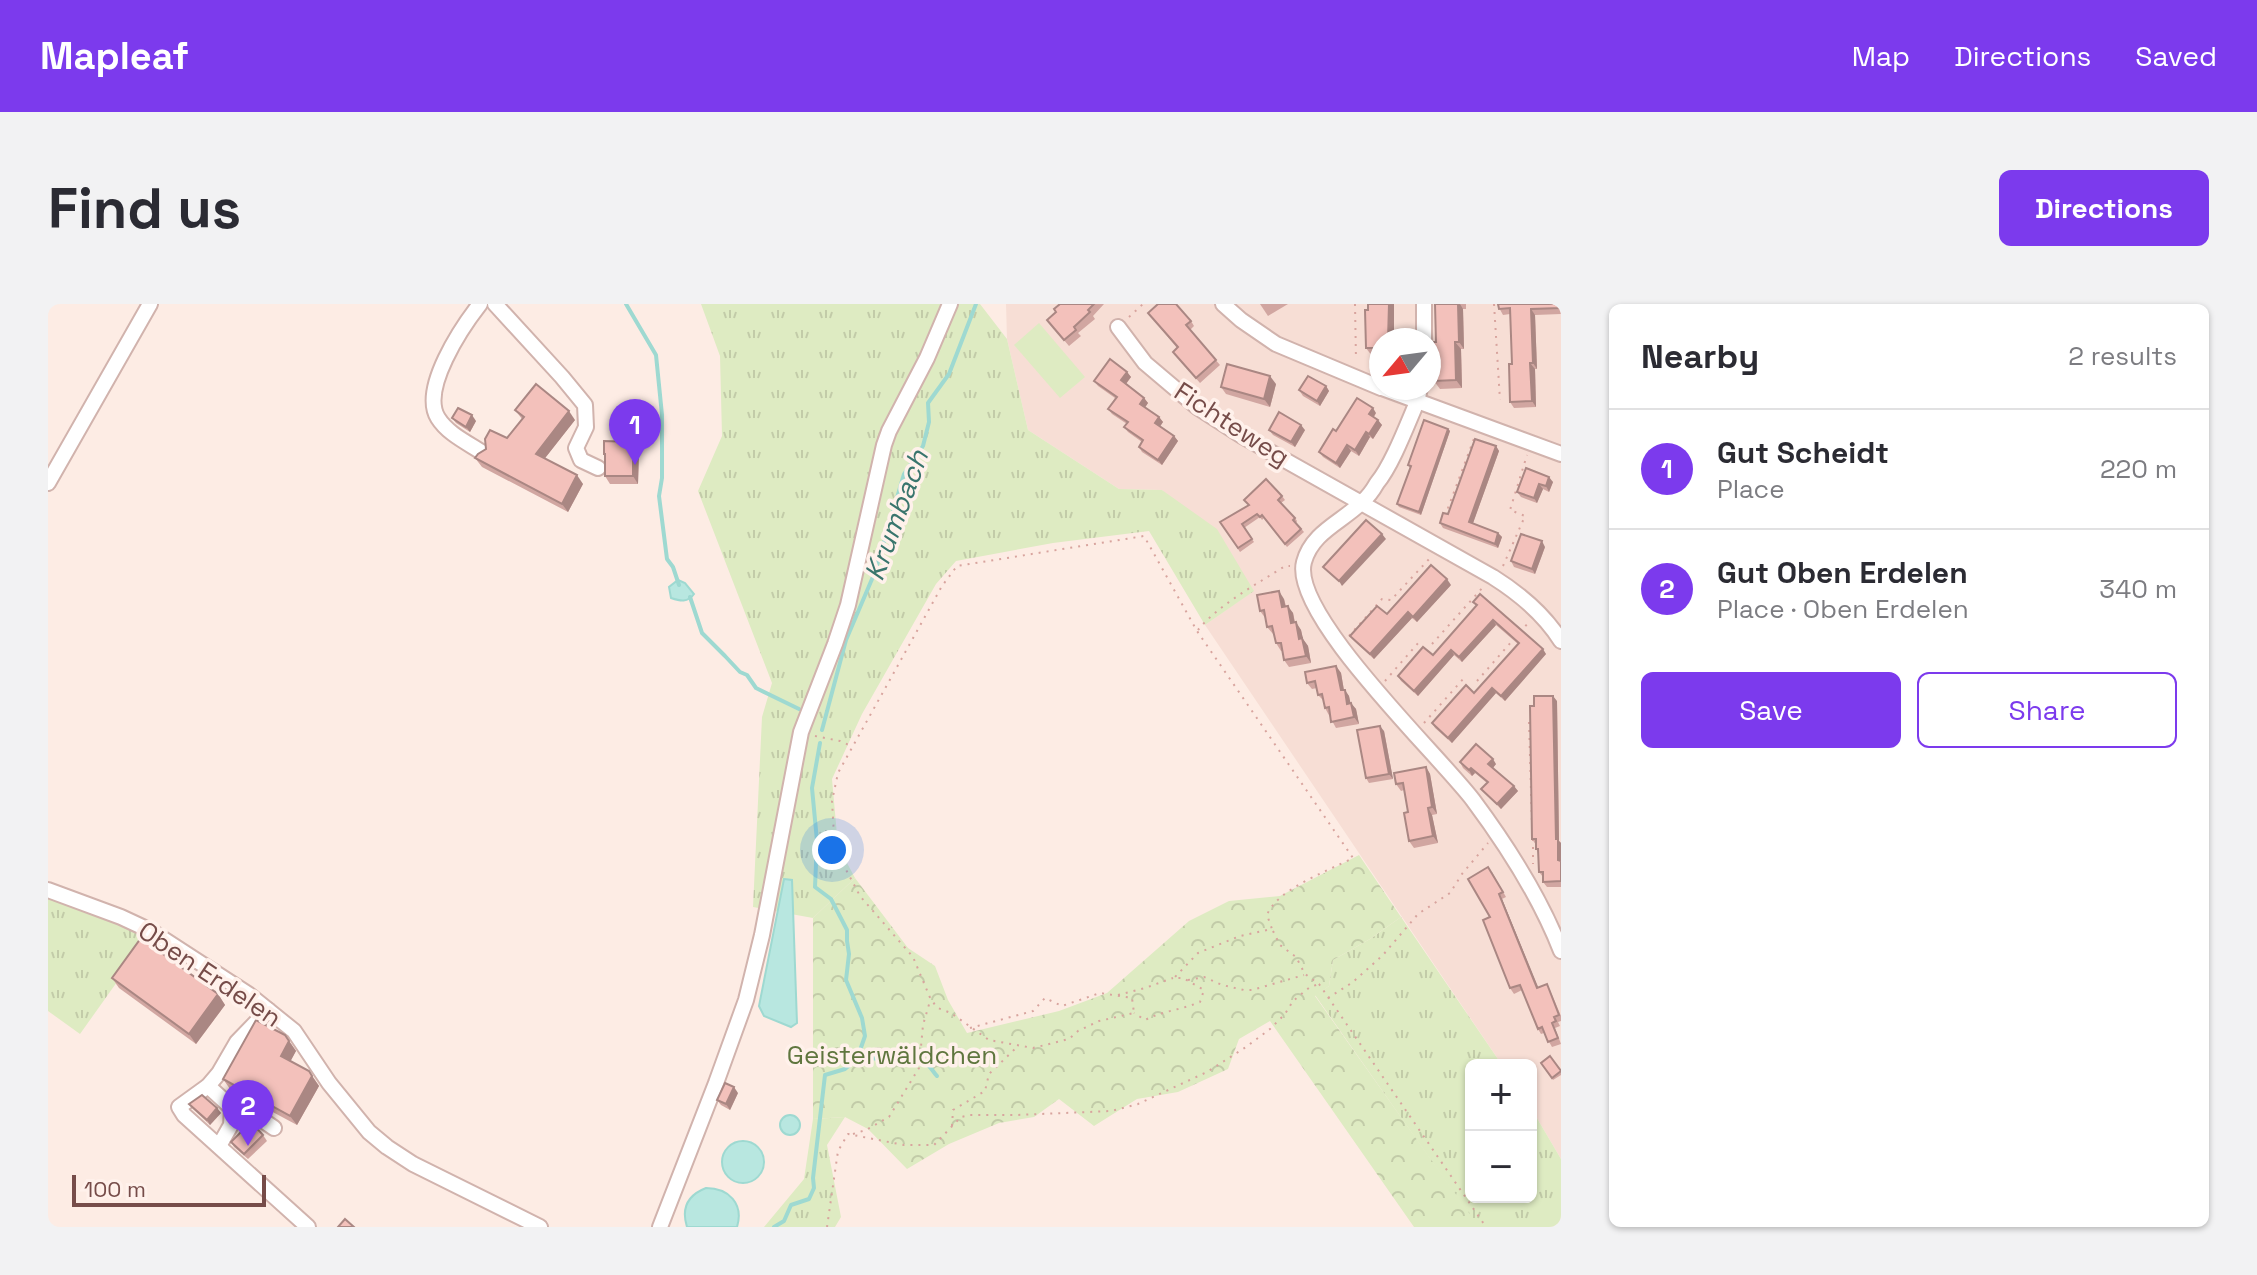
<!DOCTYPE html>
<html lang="en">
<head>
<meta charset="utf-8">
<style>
  :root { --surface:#fff; --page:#f2f2f3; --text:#2b2b33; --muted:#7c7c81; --line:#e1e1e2; --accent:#7c3aed }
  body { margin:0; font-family:"Space Grotesk",sans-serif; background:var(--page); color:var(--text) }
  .controls { position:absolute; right:24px; bottom:24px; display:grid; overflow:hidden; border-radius:12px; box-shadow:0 2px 6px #0004 }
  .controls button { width:72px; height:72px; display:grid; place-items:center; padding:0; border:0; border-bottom:2px solid var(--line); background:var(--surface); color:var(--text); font:40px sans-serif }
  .compass { position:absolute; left:1321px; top:24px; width:72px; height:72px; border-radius:50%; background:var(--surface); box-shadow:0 2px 6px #0004; rotate:241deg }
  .scale { position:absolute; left:24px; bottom:20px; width:194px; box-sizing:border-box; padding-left:8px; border:4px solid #764c49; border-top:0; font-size:22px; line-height:28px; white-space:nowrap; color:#764c49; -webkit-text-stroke:6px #fff1eb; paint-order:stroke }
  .you { position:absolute; left:784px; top:546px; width:28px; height:28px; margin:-20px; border:6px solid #fff; border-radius:50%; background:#1a73e8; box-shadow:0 0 0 12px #1a73e833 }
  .badge { display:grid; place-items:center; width:52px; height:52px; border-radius:50%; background:var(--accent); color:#fff; font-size:26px; font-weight:700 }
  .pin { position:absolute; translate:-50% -66px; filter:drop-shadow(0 2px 4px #0008) }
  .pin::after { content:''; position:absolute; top:42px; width:28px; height:24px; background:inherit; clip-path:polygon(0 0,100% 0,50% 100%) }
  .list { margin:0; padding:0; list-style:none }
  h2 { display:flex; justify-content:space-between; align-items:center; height:104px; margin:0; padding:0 32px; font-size:34px }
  h2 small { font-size:26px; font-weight:400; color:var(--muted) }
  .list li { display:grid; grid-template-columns:52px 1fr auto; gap:24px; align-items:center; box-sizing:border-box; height:120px; padding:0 32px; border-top:2px solid var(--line) }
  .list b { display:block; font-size:30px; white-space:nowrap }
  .list p { margin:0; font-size:26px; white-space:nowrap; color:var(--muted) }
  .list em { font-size:26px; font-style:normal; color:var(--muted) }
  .actions { display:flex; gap:16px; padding:24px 32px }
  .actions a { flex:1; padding:18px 0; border:2px solid var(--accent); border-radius:12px; text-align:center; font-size:28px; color:var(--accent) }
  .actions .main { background:var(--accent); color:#fff }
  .map { position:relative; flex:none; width:1513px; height:923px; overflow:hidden; border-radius:12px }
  header { display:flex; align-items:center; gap:48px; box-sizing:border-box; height:112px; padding:0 40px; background:var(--accent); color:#fff }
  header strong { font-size:38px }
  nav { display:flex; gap:44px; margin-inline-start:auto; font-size:28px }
  .intro { display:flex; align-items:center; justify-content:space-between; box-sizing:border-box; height:192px; padding:0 48px }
  h1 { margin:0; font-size:56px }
  .button { padding:20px 36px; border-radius:12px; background:var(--accent); color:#fff; font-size:28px; font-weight:700 }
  main { display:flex; gap:48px; padding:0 48px }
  aside { flex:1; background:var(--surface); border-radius:12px; box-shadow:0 2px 6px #0004 }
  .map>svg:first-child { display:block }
  .residential { fill:#f7ded5; fill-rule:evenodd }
  .grass { fill:url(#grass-tufts) }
  .forest { fill:url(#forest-crowns) }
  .pitch { fill:#deebc2 }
  .water { fill:#b8e7e0; stroke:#9ed9d1; stroke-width:2 }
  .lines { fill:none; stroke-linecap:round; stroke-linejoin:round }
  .stream { stroke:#9ed9d1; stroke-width:4 }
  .minor-casing { stroke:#d1b3ad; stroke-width:18 }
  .path { stroke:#d8a49e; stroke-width:2; stroke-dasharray:2 6; stroke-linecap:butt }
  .minor { stroke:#fff; stroke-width:14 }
  .wall { fill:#d1a6a1 }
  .shaded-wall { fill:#aa8783 }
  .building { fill:#f3c1bb; stroke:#aa8783; stroke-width:2 }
  .labels { text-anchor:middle; stroke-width:7; stroke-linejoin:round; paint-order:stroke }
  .street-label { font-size:26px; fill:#764c49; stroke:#fff1eb }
  .park-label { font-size:26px; fill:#5f763e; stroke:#fff1eb }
  .water-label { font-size:28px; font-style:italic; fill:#39756d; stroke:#fff1eb }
</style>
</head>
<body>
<header>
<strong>Mapleaf</strong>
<nav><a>Map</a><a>Directions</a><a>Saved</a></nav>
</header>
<div class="intro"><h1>Find us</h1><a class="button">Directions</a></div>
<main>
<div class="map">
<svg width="1513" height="923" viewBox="0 0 1513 923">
  <defs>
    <pattern id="grass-tufts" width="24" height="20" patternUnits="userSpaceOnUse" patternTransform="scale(2)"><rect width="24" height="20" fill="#deebc2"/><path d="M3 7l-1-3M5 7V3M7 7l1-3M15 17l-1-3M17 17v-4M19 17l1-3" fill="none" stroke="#c2cba8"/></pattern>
    <pattern id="forest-crowns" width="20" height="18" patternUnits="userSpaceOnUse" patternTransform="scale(2)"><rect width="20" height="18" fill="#deebc2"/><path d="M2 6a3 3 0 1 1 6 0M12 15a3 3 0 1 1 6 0" fill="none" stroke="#c2cba8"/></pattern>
  </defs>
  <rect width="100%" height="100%" fill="#fdece4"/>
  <path class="residential" d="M958 0H1513V855L1483 804V761H1454L1157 321 1205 287 1114 186 1071 185 980 126 959 35ZM1333 36H1381V84H1333Z"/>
  <g class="grass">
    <path d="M653 0H932L959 35 980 126 1071 185 1114 186 1169 225 1206 287 1157 321 1101 227 1005 239 908 257 888 280 814 410 784 475 790 542 807 574 765 614 705 603 714 413 724 379 650 187 674 132 672 52Z"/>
    <path d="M0 592 87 626 101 633 32 730 0 707Z"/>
    <path d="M1353 613 1454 761H1423V893H1483V804L1513 855V923H1430L1267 691 1281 682 1285 656 1322 635Z"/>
    <path d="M797 813 779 841 793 913 787 923H716L756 875 765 815Z"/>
  </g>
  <path class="forest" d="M1311 551 1353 613 1322 635 1285 656 1281 682 1267 692 1431 923H1366L1222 717 1191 735 1180 765 1130 788 1089 795 1046 822 1011 795 986 813 951 819 901 840 859 865 820 825 797 813 765 815V614L807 574 860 644 887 662 900 696 919 729 1011 707 1059 689 1141 617 1181 597 1232 592Z"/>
  <path class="pitch" d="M991 19 1037 73 1012 94 966 41Z"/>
  <g class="water">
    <path d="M630 276 637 279 646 290C640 299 632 297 623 294L621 283Z"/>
    <path d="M736 575 744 576 749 719 743 723 716 712 711 702Z"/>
    <circle cx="742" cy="821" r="10"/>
    <circle cx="695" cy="858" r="21"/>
    <path d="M658 884C681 884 696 900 689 923H639C633 904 640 891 658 884Z"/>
  </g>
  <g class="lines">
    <g class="stream">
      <path d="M578 0 608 51 614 111V174L611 192 619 255 625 263 631 281"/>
      <path d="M642 293 654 329 677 352 692 368 699 371 708 384 751 405"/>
      <path d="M774 426 798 336 827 268 856 170 875 142 881 118 880 99 901 70 928 0"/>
      <path d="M811 752C833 760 863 744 881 762 884 765 886 769 889 772"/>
      <path d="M726 923 736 917 743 901 761 895 766 884 765 874 777 771 797 765 809 755 817 732 814 714 798 676 801 650 799 637V626L783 595 767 583 769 537 764 484 772 439"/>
    </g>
    <defs>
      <g id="minor">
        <path d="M432 0C414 23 372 85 390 114 400 130 420 139 435 149"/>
        <path d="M447 0 514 73 537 101 538 123 528 144 533 156 550 164"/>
        <path d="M1175 0 1193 16 1228 40 1333 84"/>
        <path d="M1376 0V36"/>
        <path d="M1070 23 1097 59 1149 103 1194 132 1445 273C1472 290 1496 310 1513 337"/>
        <path d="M1334 84 1513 150"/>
        <path d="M1372 84 1369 98C1359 121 1344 161 1329 179 1325 186 1320 193 1314 198 1294 218 1264 228 1256 258 1242 310 1391 451 1425 496 1460 543 1492 593 1513 647"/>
        <path d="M0 179 102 0"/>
        <path d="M0 586 73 613 103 627 200 690 246 727 281 779 321 828 339 843 365 860 492 923"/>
        <path d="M220 706 189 738 171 769 160 782 131 803 136 811 260 923"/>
        <path d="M160 782 184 804 183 821 171 842"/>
        <path d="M184 804H197L226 824"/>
        <path d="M612 923 668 779 698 696 714 631 753 428 787 340 800 301 836 141 841 127 879 54 902 0"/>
      </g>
    </defs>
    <use href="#minor" class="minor-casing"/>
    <g class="path">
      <path d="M1307 0 1308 56"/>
      <path d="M1446 0 1452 96"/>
      <path d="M1081 13 1095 0"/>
      <path d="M1397 212 1427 132"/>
      <path d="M1455 262 1477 212 1462 206 1479 151"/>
      <path d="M1150 326C1170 301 1209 280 1237 262H1242"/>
      <path d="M1472 328 1481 318"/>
      <path d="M1301 332 1334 295 1343 296 1383 253"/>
      <path d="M1384 340 1436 282"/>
      <path d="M1337 377 1371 338"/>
      <path d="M1429 377 1465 336"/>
      <path d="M1481 418 1484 521"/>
      <path d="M1376 419 1416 374"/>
      <path d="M767 432 792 437 803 442"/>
      <path d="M1485 535V560"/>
      <path d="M1225 627 1232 641 1248 653 1257 670 1271 680 1438 923"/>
      <path d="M1140 676 1156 673 1174 681 1196 686H1204L1256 671"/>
      <path d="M1070 691 1097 684 1125 674"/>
      <path d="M1280 694 1305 678 1335 651 1370 610 1402 589 1414 570 1440 539"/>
      <path d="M922 724 985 707 997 694 1014 702 1052 689 1084 694 1086 709 1051 717 1030 727 1021 735 985 744 941 736 903 709 890 704 883 696 865 653 812 592 795 560 786 531 784 497 790 469 894 282 909 262 1096 232 1149 327 1305 554C1280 567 1229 585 1219 611L1224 625 1192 632 1150 649 1126 674H1135L1156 686 1152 698C1133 706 1114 707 1097 716L1086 709"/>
      <path d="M904 822 905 806 937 787 941 770 969 743"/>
      <path d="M805 830 818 826 841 813 871 764 875 721 882 697"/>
      <path d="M779 923 790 847 800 830 856 841H886L913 813 922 811H969L1063 807 1090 800 1159 768 1198 743 1222 725 1237 710 1245 697 1262 683 1271 680"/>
    </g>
    <use href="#minor" class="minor"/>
  </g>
  <g class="wall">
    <path d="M1012 0H1056L1045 12 1047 15 1030 29 1033 32 1021 42 999 16 1008 8Z"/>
    <path d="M1212 0H1240L1220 12Z"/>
    <path d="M1320 0H1346V36H1333V52H1324L1318 44Z"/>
    <path d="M1387 0H1418V5H1415L1416 45H1413L1414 84 1392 85 1386 77 1388 38Z"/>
    <path d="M1449 0H1513V10L1487 11 1489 65H1487L1488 103 1466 104 1462 98 1464 60 1462 10 1455 11Z"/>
    <path d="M1100 9 1143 17 1146 22 1142 26 1172 61 1152 79 1125 48 1129 44Z"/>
    <path d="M1079 68 1083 73 1078 80 1096 94 1100 99 1097 103 1111 113 1115 118 1112 122 1126 132 1130 137 1114 161 1094 148 1091 143 1094 138 1080 128 1076 123 1079 120 1064 110 1060 105 1067 94 1050 82 1046 77Z"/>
    <path d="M1228 80 1222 103 1178 90 1173 83Z"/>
    <path d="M1278 82 1281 87 1272 102 1255 92 1251 86Z"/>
    <path d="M467 106 527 116 497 154 535 180 520 208 434 163 427 154 438 145 459 134 474 115Z"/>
    <path d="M1328 109 1326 113 1334 121 1325 135 1322 133 1311 152 1303 147 1292 164 1275 153 1271 148 1288 127Z"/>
    <path d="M404 114 428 117 422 128 408 119Z"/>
    <path d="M1400 125 1402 127 1373 211 1351 203 1349 200 1362 164 1360 161Z"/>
    <path d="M1221 126H1257L1247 143 1225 131Z"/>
    <path d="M585 138 591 146 590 180H562L557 172V152L556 150Z"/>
    <path d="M1448 142 1451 147 1425 219 1450 229 1454 233 1450 244 1395 224 1392 219 1400 210Z"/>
    <path d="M1478 164 1505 178 1501 188 1495 185 1489 199 1473 193 1469 188Z"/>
    <path d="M1234 192 1237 196 1233 199 1247 214 1249 217 1248 219 1256 228 1239 243 1216 214 1214 216 1212 213 1196 224 1206 238 1192 248 1172 218Z"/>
    <path d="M1497 243 1487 270 1466 263 1463 257Z"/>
    <path d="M1403 281 1369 318 1364 314 1326 355 1306 337 1302 332 1339 310Z"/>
    <path d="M1236 295 1238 302 1245 309 1247 318 1253 326 1255 335 1260 342 1263 359 1241 363 1236 356 1234 347H1233L1228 339 1226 331 1219 323 1218 315 1212 307Z"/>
    <path d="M1425 298 1498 350 1457 397 1448 389 1404 439 1387 424 1384 419 1426 389 1470 340 1448 321 1414 358 1406 351 1370 392 1353 377 1350 372 1385 351 1428 302Z"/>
    <path d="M1288 362 1293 369 1296 386 1301 392 1302 399 1308 405 1311 420 1288 424 1277 404 1276 397 1270 391 1269 384 1264 385 1259 379Z"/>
    <path d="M1509 397 1511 537 1513 539V583H1499L1495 578V573L1491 568 1490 548 1488 545V541L1484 535Z"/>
    <path d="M1336 427 1345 475 1321 479 1318 474Z"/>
    <path d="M1412 458 1448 460 1445 464 1470 487 1453 505 1433 485 1439 479 1427 469 1424 472 1415 464Z"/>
    <path d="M1378 463 1382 470 1389 510 1384 511 1390 539 1366 544 1361 537 1360 508 1356 486 1353 487 1348 480Z"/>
    <path d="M1444 568 1458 593 1454 595 1490 684 1499 680 1502 686 1513 712V717L1510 718 1512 722 1507 724 1513 740 1504 743 1496 729 1493 730 1490 725 1474 686 1466 690 1462 684 1442 613Z"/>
    <path d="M64 674 170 690 177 701 148 740 71 684Z"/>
    <path d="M237 731 248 747 242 757 261 767 271 782 249 821 182 785 175 775Z"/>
    <path d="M1493 759 1513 767V771L1505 776Z"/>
    <path d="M690 789 682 806 673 801 669 796Z"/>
    <path d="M141 800 169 804 173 809 162 821 145 805Z"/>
    <path d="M215 831 219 837 200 855 186 843 183 838Z"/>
  </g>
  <g class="shaded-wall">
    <path d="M1341 0H1346V36H1340Z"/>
    <path d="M1410 0H1412L1415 5 1416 45 1411 38Z"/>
    <path d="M1483 5 1487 11 1489 65 1485 59Z"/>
    <path d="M1407 38 1413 45 1414 84 1408 76Z"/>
    <path d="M1482 59 1487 65 1488 103 1484 97Z"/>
    <path d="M1079 68 1083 73 1077 81 1073 76Z"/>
    <path d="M1222 72 1228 80 1222 103 1216 95Z"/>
    <path d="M1278 82 1281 87 1272 102 1269 97Z"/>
    <path d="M1096 94 1100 99 1096 105 1092 100Z"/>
    <path d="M1325 104 1328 109 1324 115 1321 110Z"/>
    <path d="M521 107 527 116 494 158 488 150Z"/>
    <path d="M424 111 428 117 422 128 418 123Z"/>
    <path d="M1111 113 1115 118 1111 124 1107 119Z"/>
    <path d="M1330 116 1334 121 1325 135 1321 130Z"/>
    <path d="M1253 121 1257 126 1247 143 1243 138Z"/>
    <path d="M1400 125 1402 127 1373 211 1371 208Z"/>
    <path d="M1318 128 1322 133 1311 152 1307 146Z"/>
    <path d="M1126 132 1130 137 1114 161 1110 156Z"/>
    <path d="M585 138 591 146 590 180 585 172Z"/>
    <path d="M1299 141 1303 147 1292 164 1288 159Z"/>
    <path d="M1448 142 1451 147 1424 222 1421 218Z"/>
    <path d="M529 171 535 180 520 208 514 200Z"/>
    <path d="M1501 173 1505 178 1501 188 1498 182Z"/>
    <path d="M1491 180 1495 185 1489 199 1486 194Z"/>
    <path d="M1450 229 1454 233 1450 244 1447 240Z"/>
    <path d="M1334 230 1338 235 1294 282 1291 277Z"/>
    <path d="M1494 237 1497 243 1487 270 1484 265Z"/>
    <path d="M1399 275 1403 281 1369 318 1365 313Z"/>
    <path d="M1231 287 1236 295 1239 311 1234 303Z"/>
    <path d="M1240 302 1245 309 1248 327 1243 319Z"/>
    <path d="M1360 308 1364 314 1326 355 1322 350Z"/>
    <path d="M1445 316 1448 321 1414 358 1411 353Z"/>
    <path d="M1248 318 1253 326 1255 335 1260 342 1263 359 1258 352 1251 335Z"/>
    <path d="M1495 345 1498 350 1457 397 1453 392Z"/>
    <path d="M1403 346 1406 351 1370 392 1366 387Z"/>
    <path d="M1288 362 1293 369 1297 393 1293 386Z"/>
    <path d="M1444 384 1448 389 1404 439 1400 434Z"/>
    <path d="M1297 386 1301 392 1304 406 1299 400Z"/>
    <path d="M1505 392 1509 397 1511 537 1513 539V560L1510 556 1508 535Z"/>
    <path d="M1303 399 1308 405 1311 420 1306 413Z"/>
    <path d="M1332 422 1336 427 1345 475 1341 470Z"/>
    <path d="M1445 455 1448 460 1444 465 1440 460Z"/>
    <path d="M1378 463 1382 470 1389 510 1384 503Z"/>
    <path d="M1423 464 1427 469 1424 472 1421 466Z"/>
    <path d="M1466 482 1470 487 1453 505 1449 500Z"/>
    <path d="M1380 504 1384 511 1390 539 1385 532Z"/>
    <path d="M1451 590 1454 595 1493 690 1489 684Z"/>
    <path d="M170 690 177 701 148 740 141 730Z"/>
    <path d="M241 737 248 747 240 762 233 752Z"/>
    <path d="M264 772 271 782 249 821 242 812Z"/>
    <path d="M686 783 690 789 682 806 678 800Z"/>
    <path d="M169 804 173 809 162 821 159 816Z"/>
  </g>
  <g class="building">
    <path d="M1012 0H1046L1040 6 1042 8 1026 23 1028 26 1016 36 999 16 1008 8 1006 5Z"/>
    <path d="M1110 0H1128L1143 17 1138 21 1168 56 1148 74 1125 48 1130 43 1100 9Z"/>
    <path d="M1320 0H1341L1340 36H1333V44H1318L1317 6H1320Z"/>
    <path d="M1387 0H1410L1411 38H1407L1408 76 1386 77 1385 38H1388Z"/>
    <path d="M1450 0H1513V4L1483 5 1485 59H1482L1484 97 1462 98 1461 60H1464L1462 4 1451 5Z"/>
    <path d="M1062 55 1079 68 1073 76 1096 94 1092 100 1111 113 1107 119 1126 132 1110 156 1091 143 1095 136 1076 123 1080 118 1060 105 1069 93 1046 77Z"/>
    <path d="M1179 60 1222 72 1216 95 1173 83Z"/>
    <path d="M1260 72 1278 82 1269 97 1251 86Z"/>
    <path d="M488 80 521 107 488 150 529 171 514 200 427 154 430 150 438 145 437 135 442 126 459 134 476 113 467 106Z"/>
    <path d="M1309 94 1325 104 1321 110 1330 116 1321 130 1318 128 1307 146 1299 141 1288 159 1271 148 1285 125 1288 127Z"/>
    <path d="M410 104 424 111 418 123 404 114Z"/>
    <path d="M1231 108 1253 121 1243 138 1221 126Z"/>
    <path d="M1376 116 1400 125 1371 208 1349 200 1363 162 1360 161Z"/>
    <path d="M1427 135 1448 142 1421 218 1450 229 1447 240 1392 219 1395 209 1400 210Z"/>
    <path d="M556 137 585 138V172H557V150H556Z"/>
    <path d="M1478 164 1501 173 1498 182 1491 180 1486 194 1469 188Z"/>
    <path d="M1218 175 1234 192 1230 196 1247 214 1245 216 1253 225 1237 240 1214 211 1212 213 1209 210 1194 220 1204 235 1190 244 1172 218 1201 201 1196 196Z"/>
    <path d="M1318 216 1334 230 1291 277 1275 263Z"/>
    <path d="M1473 230 1494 237 1484 265 1463 257Z"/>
    <path d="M1383 261 1399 275 1365 313 1360 308 1322 350 1302 332 1329 302 1339 310Z"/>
    <path d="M1231 287 1234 303 1240 302 1243 319 1248 318 1251 335 1254 334 1258 352 1236 356 1233 339H1228L1224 322 1219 323 1216 306 1212 307 1209 291Z"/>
    <path d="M1432 290 1495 345 1453 392 1444 384 1400 434 1384 419 1418 381 1426 389 1471 339 1445 316 1411 353 1403 346 1366 387 1350 372 1375 343 1385 351 1429 301 1425 298Z"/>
    <path d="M1288 362 1293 386H1297L1299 400 1303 399 1306 413 1283 418 1281 403 1277 404 1274 390 1270 391 1267 377 1259 379 1257 368Z"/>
    <path d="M1486 392H1505L1508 535H1510V556L1513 557V577L1495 578V568H1491L1490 545H1488V535H1484L1482 402H1486Z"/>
    <path d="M1332 422 1341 470 1318 474 1309 426Z"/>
    <path d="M1428 440 1445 455 1440 460 1466 482 1449 500 1433 485 1440 478 1423 464 1421 466 1412 458Z"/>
    <path d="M1378 463 1384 503 1380 504 1385 532 1361 537 1356 509 1360 508 1355 479 1348 480 1346 469Z"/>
    <path d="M1440 563 1455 588 1451 590 1489 684 1499 680 1511 711 1506 713 1508 717 1504 719 1510 734 1500 738 1494 723 1490 725 1472 681 1462 684 1435 616 1442 613 1420 575Z"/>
    <path d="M93 634 170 690 141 730 64 674Z"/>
    <path d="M208 716 237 731 241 737 233 752 261 767 264 772 242 812 175 775Z"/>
    <path d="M1502 752 1513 767 1504 774 1493 759Z"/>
    <path d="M677 779 686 783 678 800 669 796Z"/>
    <path d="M154 791 169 804 159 816 141 800Z"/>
    <path d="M203 818 215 831 196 850 183 838Z"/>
    <path d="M297 915 306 923H290Z"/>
  </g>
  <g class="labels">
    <g class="street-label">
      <text transform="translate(1184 120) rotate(33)" y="9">Fichteweg</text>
      <text transform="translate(162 670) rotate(34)" y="9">Oben Erdelen</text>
    </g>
    <g class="park-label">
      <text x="844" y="760">Geisterwäldchen</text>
    </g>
    <g class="water-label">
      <text transform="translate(848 211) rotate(-70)" y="10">Krumbach</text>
    </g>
  </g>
</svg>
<div class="controls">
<button>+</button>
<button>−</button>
</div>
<svg class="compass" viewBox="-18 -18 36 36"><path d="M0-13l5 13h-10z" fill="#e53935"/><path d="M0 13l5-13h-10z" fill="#7c7c81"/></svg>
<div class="scale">100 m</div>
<div class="you"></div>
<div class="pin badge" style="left:587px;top:161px">1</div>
<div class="pin badge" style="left:200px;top:842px">2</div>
</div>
<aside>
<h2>Nearby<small>2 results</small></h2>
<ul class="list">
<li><span class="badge">1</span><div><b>Gut Scheidt</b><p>Place</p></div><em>220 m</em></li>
<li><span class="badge">2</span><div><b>Gut Oben Erdelen</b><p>Place · Oben Erdelen</p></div><em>340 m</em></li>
</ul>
<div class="actions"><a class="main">Save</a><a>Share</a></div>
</aside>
</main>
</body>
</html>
